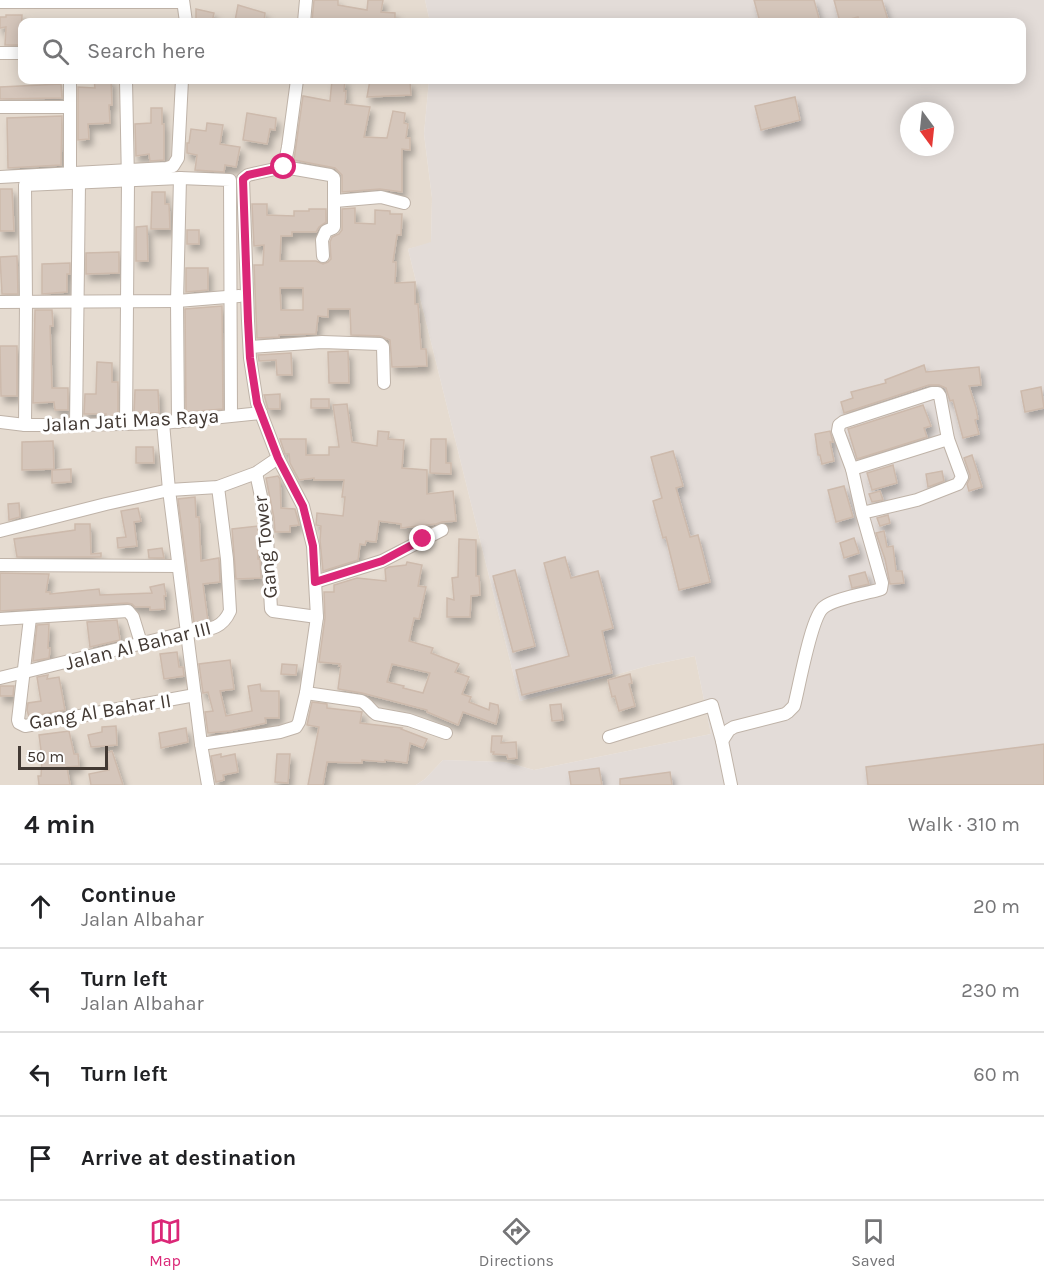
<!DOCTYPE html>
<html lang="en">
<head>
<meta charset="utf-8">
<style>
  :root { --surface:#fff; --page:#f6f6f6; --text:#202124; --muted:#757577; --line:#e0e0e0; --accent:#db2777 }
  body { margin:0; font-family:Karla,sans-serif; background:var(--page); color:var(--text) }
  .compass { position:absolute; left:900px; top:102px; width:54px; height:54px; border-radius:50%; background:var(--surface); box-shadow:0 3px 15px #0003; rotate:165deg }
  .scale { position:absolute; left:18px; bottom:15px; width:90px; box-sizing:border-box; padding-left:6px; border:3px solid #423933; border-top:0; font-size:16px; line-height:21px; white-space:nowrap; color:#423933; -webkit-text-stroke:4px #fff; paint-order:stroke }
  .stop { position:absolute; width:18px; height:18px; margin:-14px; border:4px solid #db2777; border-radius:50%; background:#fff }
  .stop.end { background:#db2777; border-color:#fff; box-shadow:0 2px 6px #0008 }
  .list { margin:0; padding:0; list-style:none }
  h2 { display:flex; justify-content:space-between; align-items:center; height:78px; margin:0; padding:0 24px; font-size:26px }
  h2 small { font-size:20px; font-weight:400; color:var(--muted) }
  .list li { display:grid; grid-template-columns:39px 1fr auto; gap:18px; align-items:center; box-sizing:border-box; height:84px; padding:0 24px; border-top:2px solid var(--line) }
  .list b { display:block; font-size:22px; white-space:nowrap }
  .list p { margin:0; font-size:20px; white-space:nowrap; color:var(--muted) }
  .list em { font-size:20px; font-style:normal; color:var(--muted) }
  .icon { flex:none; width:33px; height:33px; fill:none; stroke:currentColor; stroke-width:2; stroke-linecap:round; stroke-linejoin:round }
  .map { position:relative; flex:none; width:1044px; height:785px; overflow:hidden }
  .search { position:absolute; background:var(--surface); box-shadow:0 3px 15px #0003; left:18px; right:18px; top:18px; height:66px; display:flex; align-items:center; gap:15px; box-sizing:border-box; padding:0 21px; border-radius:12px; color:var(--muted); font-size:22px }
  .sheet { height:414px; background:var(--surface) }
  nav { display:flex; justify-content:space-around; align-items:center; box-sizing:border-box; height:84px; border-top:2px solid var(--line); background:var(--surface); font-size:16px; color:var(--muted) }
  nav a { display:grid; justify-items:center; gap:3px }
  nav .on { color:var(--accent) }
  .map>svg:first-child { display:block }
  .residential { fill:#e5dbd0 }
  .industrial { fill:#e3dcd8; fill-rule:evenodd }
  .building { fill:#d5c6bb; stroke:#cdbaac; stroke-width:1.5; fill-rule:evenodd; filter:url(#shadow) }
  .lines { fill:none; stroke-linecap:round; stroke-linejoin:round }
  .minor-casing { stroke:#bfb3a8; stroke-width:14 }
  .minor { stroke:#fff; stroke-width:12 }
  .route { stroke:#db2777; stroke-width:8 }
  .labels { text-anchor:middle; stroke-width:6; stroke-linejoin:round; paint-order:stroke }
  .street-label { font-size:20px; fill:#423933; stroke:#fff }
</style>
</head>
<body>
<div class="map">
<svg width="1044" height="785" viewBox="0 0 1044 785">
  <defs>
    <filter id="shadow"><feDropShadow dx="3.5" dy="6" stdDeviation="3" flood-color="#0004"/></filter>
  </defs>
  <rect width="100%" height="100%" fill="#f1eae2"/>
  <path class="residential" d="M0 0H425L430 22H22V80H429L424 134 432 198 431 243 408 249 520 701 651 665 695 656 711 734 534 770 505 762 443 760 425 779 416 785H0Z"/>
  <path class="industrial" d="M425 0H1044V785H416L425 779 443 760 505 762 534 770 711 734 695 656 651 665 520 701 408 249 431 242 432 198 424 134 429 80H1022V22H430ZM909 111H945V147H909Z"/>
  <g class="building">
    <path d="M314 0H338V5L367 10 368 0H383L381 12 395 13V22H326L312 21Z"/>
    <path d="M754 0H814L820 22H760Z"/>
    <path d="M834 0H882L888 20 878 22H860L858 17 840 22Z"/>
    <path d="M238 5 265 13 264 22 235 21Z"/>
    <path d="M196 9 214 13 212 22H196Z"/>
    <path d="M6 15H22L21 45H5L6 27 0 28V17H6Z"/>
    <path d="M94 80H111L112 105H109L110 123 88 124 89 139 78 140V87L95 88Z"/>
    <path d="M332 80H345L344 91H346L345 104 370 107 364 137 387 138 393 111 405 113 404 123 408 124 406 138H410V150L402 149V192L380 189 342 192V175L335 168 294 160 303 96 330 101Z"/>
    <path d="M370 80H393V83L410 82 411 95 367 97Z"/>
    <path d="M61 84 62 98 0 99V87Z"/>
    <path d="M795 97 800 120 761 130 755 106Z"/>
    <path d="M151 108H162V124H164V160L150 161 149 154 136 156 135 124 151 123Z"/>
    <path d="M247 113 276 118 275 130 270 129 267 144 243 140Z"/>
    <path d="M62 116 61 165 8 168 7 118Z"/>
    <path d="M207 123 223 125 220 144 240 147 236 167 225 165 224 172 195 170 197 155 187 153V143H189L191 129 206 131Z"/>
    <path d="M0 189H12L14 231H0Z"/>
    <path d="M152 192H165V204H169L170 229H151Z"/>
    <path d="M252 204H267V215L294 216V211H309V209H326V222L319 227 316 232H292V236H281L280 261H316L323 264 328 262 331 259 330 242 332 237 339 234 342 230V209L355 208V223L375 224V210L390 211V214H402L401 235H397L393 262H396L395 283 415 282V304H418L421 349H426L427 366 392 367 390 340 380 336 351 335 350 309H328V317L318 316 316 334 279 335V337L257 338 254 265H263L264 245 254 246ZM280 288H303V310H281Z"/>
    <path d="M147 226 148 261H136V227Z"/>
    <rect x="187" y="230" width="12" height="14"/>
    <path d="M119 252V273L86 274V253Z"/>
    <path d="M17 256 18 294H2L0 257Z"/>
    <path d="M70 263V274H67V292L42 294V264Z"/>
    <path d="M186 268H208V290L186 292Z"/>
    <path d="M222 306 223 409 186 412 185 309Z"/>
    <path d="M35 310H52L53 326H50L52 388H68V410H55L54 402 33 403Z"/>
    <path d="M0 346H17V396H1Z"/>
    <path d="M348 351 349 383H329L328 352Z"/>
    <path d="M291 353 292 375H277L276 360 259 361 258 355Z"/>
    <path d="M97 362 112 363V382H118V416H106V414H84L85 394H96Z"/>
    <path d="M924 365 926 372 979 367 981 385 969 386 976 408 978 419 975 420 979 434 963 438 953 400 950 401 946 388 939 385H929L844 413 841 402 853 398 851 392 886 383 885 380Z"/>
    <path d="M1041 387 1044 408 1025 412 1021 391Z"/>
    <path d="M135 390H158L159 413H134Z"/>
    <path d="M280 394V409H268L264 395Z"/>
    <rect x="311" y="399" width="18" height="9"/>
    <path d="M347 404 352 442 377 446 378 431 389 432 388 439 404 440 402 468 427 470V494L453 491 456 521 442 522 436 524 401 528V524L379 521 376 542 366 541 365 545 360 544 358 560 323 571 320 540 321 526 316 525 317 513 343 516 345 497H342L344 480H314V478L299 480 290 463 289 454H285L280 439H306V455H329V447H339L333 405Z"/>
    <path d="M923 405 931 426 924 428 927 437 857 459 848 429Z"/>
    <path d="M830 431 833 442H830L834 461 822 464 820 455H818L815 434Z"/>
    <path d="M431 439H446V463H451V474L430 473Z"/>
    <path d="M53 441 54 469 22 470V442Z"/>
    <path d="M136 447H153L154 463H136Z"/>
    <path d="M673 451 683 486 676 488 690 537 698 535 710 582 679 590 666 537 663 538 653 501 662 498 651 457Z"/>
    <path d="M972 455 982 487 969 491 967 484 970 478V475L964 458Z"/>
    <path d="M893 465 897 483 872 490 867 473Z"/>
    <path d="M71 469V482L52 483V470Z"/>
    <path d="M942 471 944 481 928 487 926 474Z"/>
    <path d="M278 476 280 479 281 508 295 509 299 524V525L290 526V532H275L274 518 266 478Z"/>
    <path d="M844 486 853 517 836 522 828 490Z"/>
    <path d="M880 491 883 500 872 502 869 494Z"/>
    <path d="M195 497 196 517H199L201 561 219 558 220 582 203 584 208 621 194 623 178 499Z"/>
    <path d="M19 503 20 517 9 520 8 504Z"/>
    <path d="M138 508 141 521 134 522 137 546 118 548 117 538 126 537 121 511Z"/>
    <path d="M888 515 890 523 880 526 877 518Z"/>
    <path d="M75 524H90L91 554 101 553V557H17L14 539 75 530Z"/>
    <path d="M258 526V559H260L261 578 236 579 232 529Z"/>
    <path d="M884 531 887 547 893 546 896 571H902L904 583 890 584 885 559 876 533Z"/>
    <path d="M854 538 859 553 844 558 840 543Z"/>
    <path d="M459 539 476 540V576H479L480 595 471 596 470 617H447V598L454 600 452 578 458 577Z"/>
    <path d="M162 548 164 558H149L148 550Z"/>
    <path d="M565 557 571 578 598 571 613 628 602 631 612 673 522 695 516 670 569 656 544 563Z"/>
    <path d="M407 562 422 565 418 586 426 587 419 619 414 618 409 641 433 648 431 653 459 664 455 672 469 677 462 694 471 697 469 702 489 710 490 703 498 705 499 711 496 724 463 712 458 725 427 712V710L362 693 338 689 341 666H339L340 664 319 662 325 618 324 592H334V585L357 578 386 581 385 569 389 567 406 565ZM392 664 430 673 423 693 403 688 404 686 387 682Z"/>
    <path d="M515 570 535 646 513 652 493 576Z"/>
    <path d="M865 572 869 584 852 588 849 576Z"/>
    <path d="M0 573 49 574 46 592H50V594L99 589 100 595 152 593 150 587 164 584 166 596H164L165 609 150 610V607H135L132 604 127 603 0 611Z"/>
    <path d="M117 620 120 640 90 647 87 622Z"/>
    <path d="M49 624 48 648H50L49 658 33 661 37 625Z"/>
    <path d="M177 652 179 667H183L184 676 164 679 160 654Z"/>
    <path d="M230 660 234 689 220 691 226 716 252 711 248 686 260 684 261 691H279V718H265L266 723 230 731 208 733 205 712 213 711 208 692 203 693 199 664Z"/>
    <path d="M282 664 297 665 296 675 281 674Z"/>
    <path d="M630 674 632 683 629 684 635 706 619 711 615 696 612 697 608 680Z"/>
    <path d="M48 675 47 679 59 677 65 710 29 717 27 710 28 703 41 701 37 677Z"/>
    <path d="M0 686H14L13 696H0Z"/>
    <path d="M312 702 327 704V708L362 712 360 723 402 728 401 729 427 739 423 748 410 743 407 763 385 760V762L362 760V763L327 762 323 785H308L319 727 307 725Z"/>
    <path d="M561 704 563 720 552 721 550 705Z"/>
    <path d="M116 726 117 745 91 747 88 735 102 732V727Z"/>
    <path d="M186 728 188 742 161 748 159 733Z"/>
    <path d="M69 731 74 754H78L79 766 67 767 70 785H39L38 776H41L42 758 39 735Z"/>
    <path d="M492 736H502L501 743 516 742 517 758 508 759 507 755 493 754 494 752H491Z"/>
    <path d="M1044 744V785H868L866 767Z"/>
    <path d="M112 751 123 785H91L89 774 109 770 106 753Z"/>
    <path d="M221 754V757L235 754 238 772 223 775 224 780 216 782 211 756Z"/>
    <path d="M277 754H290L288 783 275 782Z"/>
    <path d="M599 768 602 785H571L569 772Z"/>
    <path d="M670 772 672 785H620V779Z"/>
  </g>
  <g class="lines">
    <defs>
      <g id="minor">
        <path d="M183 0 186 22"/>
        <path d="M0 2H183"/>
        <path d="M304 22 306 0"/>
        <path d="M0 53H22"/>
        <path d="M126 80 128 182 126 424"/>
        <path d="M0 107H70"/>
        <path d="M284 167 330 175 334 178V227L333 228 326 231 322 240 323 256"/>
        <path d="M70 173V80"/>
        <path d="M0 177 167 168 173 166 178 158 182 80"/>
        <path d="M335 201 381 197 404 203"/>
        <path d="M0 302 177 301 239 296"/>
        <path d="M250 347 322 342 380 344 383 347 384 383"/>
        <path d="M0 422 25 425H76L163 423 261 413"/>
        <path d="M178 422 177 301 180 178"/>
        <path d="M163 423 169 490 201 744 208 785"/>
        <path d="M25 425 26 302 25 185 180 178 230 180 231 415"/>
        <path d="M76 425 79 183"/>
        <path d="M852 469 948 439"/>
        <path d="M256 473 266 520 271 609 273 611 317 617"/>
        <path d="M0 531 106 504 169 490 218 487 256 473 278 458"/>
        <path d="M0 565 178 566"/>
        <path d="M315 582 382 561 442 530"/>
        <path d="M30 618 18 720 19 723 25 726 195 695"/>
        <path d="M0 619 128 611 133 617 141 643"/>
        <path d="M0 678 188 632C207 629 221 631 230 611L227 559 218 487"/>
        <path d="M306 693 361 701C367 703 370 710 376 714L409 720 446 733"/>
        <path d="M609 737 712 705 722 741 731 785"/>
        <path d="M722 741 729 730 734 727 785 714 788 712 794 706C799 688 811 616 824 607 834 599 864 594 878 590L881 589 882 583 862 513 852 469 838 431 839 425 843 422 932 393H938L940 396 948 439 962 477 958 484 917 500 862 513"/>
        <path d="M201 744 280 732 296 727 299 722 306 693 317 617 313 546 303 506 278 458 257 403 250 358 248 321 243 179 248 175 284 167 288 147 297 80"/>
      </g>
    </defs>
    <use href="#minor" class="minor-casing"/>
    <use href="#minor" class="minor"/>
  </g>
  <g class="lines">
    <path class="route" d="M284 167 248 175 243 179 248 321 250 358 257 403 278 458 303 506 313 546 315 582 382 561 423 539"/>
  </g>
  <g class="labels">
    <g class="street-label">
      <text transform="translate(131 420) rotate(-3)" y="7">Jalan Jati Mas Raya</text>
      <text transform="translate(265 547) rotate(-96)" y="7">Gang Tower</text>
      <text transform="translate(138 645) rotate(-14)" y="7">Jalan Al Bahar III</text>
      <text transform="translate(100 711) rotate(-9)" y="7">Gang Al Bahar II</text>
    </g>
  </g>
</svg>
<svg class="compass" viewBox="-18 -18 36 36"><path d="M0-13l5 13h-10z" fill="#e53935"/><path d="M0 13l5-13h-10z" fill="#757577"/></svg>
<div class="scale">50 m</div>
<div class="stop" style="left:284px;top:167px"></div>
<div class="stop end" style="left:423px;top:539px"></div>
<div class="search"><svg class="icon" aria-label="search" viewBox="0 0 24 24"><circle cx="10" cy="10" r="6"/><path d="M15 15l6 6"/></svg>Search here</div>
</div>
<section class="sheet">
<h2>4 min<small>Walk · 310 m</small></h2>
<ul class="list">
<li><svg class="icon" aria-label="ahead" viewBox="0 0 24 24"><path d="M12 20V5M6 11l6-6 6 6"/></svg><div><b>Continue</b><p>Jalan Albahar</p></div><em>20 m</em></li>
<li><svg class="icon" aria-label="left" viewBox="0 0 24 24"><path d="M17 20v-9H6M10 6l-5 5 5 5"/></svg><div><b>Turn left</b><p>Jalan Albahar</p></div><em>230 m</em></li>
<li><svg class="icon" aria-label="left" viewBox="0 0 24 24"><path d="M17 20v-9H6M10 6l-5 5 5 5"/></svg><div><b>Turn left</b></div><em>60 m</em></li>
<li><svg class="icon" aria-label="arrive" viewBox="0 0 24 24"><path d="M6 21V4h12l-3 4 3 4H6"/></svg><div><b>Arrive at destination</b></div></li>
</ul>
</section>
<nav>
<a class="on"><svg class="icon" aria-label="map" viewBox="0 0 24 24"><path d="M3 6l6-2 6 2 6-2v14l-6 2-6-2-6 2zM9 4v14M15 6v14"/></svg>Map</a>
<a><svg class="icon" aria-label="directions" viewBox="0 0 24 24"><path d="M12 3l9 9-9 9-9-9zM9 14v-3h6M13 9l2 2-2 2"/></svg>Directions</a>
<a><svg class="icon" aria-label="saved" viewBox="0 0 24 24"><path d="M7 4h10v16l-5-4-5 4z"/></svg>Saved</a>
</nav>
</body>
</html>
